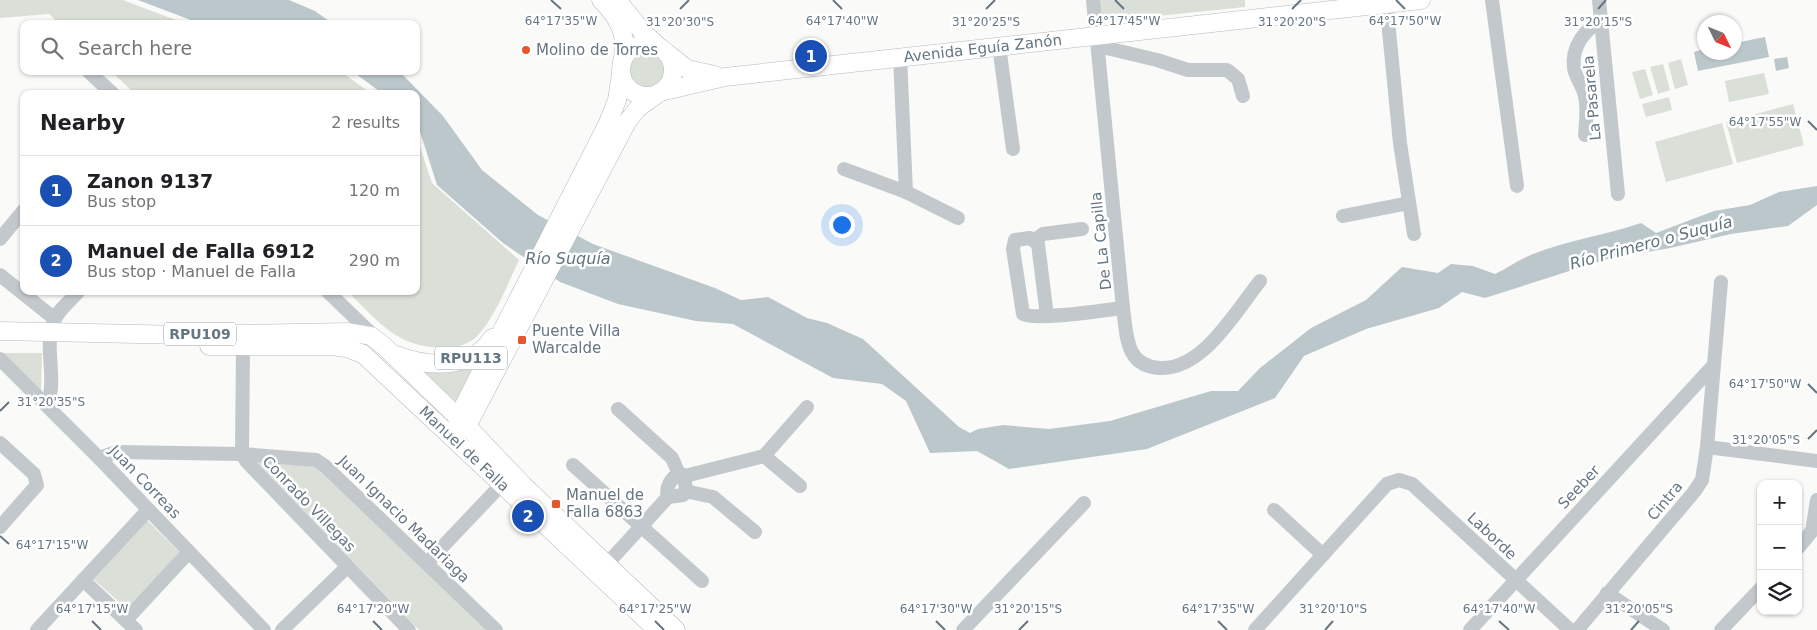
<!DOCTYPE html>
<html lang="en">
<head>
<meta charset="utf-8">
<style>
  :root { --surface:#fff; --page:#f2f2f2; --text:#202124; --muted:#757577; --line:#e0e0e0; --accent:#1a73e8 }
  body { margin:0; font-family:"DejaVu Sans",sans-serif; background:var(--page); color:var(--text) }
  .controls { position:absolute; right:15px; bottom:15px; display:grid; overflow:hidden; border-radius:10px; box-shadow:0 1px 4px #0004 }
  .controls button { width:45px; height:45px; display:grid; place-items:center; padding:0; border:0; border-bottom:1px solid var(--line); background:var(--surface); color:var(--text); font:25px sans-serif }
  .compass { position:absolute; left:1697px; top:15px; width:45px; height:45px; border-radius:50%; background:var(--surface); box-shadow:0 1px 4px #0004; rotate:133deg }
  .you { position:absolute; left:841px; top:224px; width:18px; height:18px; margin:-12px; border:4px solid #fff; border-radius:50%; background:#1a73e8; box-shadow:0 0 0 8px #1a73e833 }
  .badge { display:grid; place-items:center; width:32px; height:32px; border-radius:50%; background:var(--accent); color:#fff; font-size:16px; font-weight:700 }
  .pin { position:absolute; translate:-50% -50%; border:2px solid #fff; box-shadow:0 1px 5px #0006 }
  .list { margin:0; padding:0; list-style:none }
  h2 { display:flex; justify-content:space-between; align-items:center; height:65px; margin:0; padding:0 20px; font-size:21px }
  h2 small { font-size:16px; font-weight:400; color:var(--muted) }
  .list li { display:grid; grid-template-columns:32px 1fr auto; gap:15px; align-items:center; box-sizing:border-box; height:70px; padding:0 20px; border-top:1px solid var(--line) }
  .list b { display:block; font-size:19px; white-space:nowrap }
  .list p { margin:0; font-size:16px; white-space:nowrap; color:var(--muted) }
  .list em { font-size:16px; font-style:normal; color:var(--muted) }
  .icon { flex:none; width:28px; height:28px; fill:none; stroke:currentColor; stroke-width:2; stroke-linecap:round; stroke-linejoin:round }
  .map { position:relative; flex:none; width:1817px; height:630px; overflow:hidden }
  .search { position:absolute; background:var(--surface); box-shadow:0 1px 4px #0004; left:20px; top:20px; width:400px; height:55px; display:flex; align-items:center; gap:12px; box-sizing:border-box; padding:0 18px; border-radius:10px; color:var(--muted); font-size:19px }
  .panel { position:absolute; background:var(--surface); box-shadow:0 1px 4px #0004; left:20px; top:90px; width:400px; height:205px; border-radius:10px }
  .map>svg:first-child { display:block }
  .green { fill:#dadfd7 }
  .water { fill:#bbc7cb }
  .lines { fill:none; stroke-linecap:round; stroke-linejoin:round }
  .major-casing { stroke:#b5babe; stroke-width:19 }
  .minor { stroke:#c3c8cc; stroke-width:14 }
  .major { stroke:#fff; stroke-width:18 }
  .ticks { fill:none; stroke:#657683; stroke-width:2 }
  .poi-dot { fill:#e4572e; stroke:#fff; stroke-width:2 }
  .labels { text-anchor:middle; stroke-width:5; stroke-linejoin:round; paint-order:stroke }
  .shield { fill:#fff; stroke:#939fa8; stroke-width:1 }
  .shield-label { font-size:14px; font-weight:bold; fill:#657683 }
  .street-label { font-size:15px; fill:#657683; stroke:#fff }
  .poi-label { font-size:15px; fill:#657683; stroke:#fff; text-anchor:start }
  .water-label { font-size:16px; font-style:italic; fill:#60757c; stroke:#fff }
  .ticks-label { font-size:12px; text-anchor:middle; fill:#657683; stroke:#fff; stroke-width:5; stroke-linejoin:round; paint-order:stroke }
</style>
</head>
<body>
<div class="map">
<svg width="1817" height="630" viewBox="0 0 1817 630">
  <rect width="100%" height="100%" fill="#fafaf8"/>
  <g class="green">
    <path d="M0 0H123L186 24H60L49 14 0 18Z"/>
    <path d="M1097 0H1245V7L1100 22Z"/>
    <circle cx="646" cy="70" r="19"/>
    <path d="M1681 59 1688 85 1675 89 1668 63Z"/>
    <path d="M1663 64 1670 90 1658 94 1650 67Z"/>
    <path d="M1645 69 1653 95 1640 99 1632 72Z"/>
    <path d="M111 71H340L372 94H135Z"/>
    <path d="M1764 73 1769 94 1729 102 1725 81Z"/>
    <path d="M1669 97 1672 110 1646 117 1642 104Z"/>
    <path d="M1793 104 1804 145 1737 163 1726 122Z"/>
    <path d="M1722 123 1733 164 1666 182 1655 142Z"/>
    <path d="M416 135 432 183 519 260C508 283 494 320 476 337 460 353 422 349 403 339 382 329 364 307 347 291H416Z"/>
    <path d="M1 353H42L41 393Z"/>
    <path d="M479 363 459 407 411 365 461 369Z"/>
    <path d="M256 461 303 463 321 470 487 630H419Z"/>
    <path d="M146 519 180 553 128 610 91 577Z"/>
  </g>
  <g class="water">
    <path d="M138 0H289L315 11 333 24H217L196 22Z"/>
    <path d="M1765 37 1769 57 1698 71 1694 52 1704 49V52H1734L1735 43Z"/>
    <path d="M1787 57 1789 68 1776 71 1774 59Z"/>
    <path d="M352 71H399L443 116 482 170 538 215 593 244 715 288 741 300 768 297 807 318 827 323 863 339 959 427 970 433 978 429 1003 425 1049 429 1110 421 1211 391H1238L1260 368 1311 328 1366 300 1402 267 1438 273 1451 264 1473 266 1495 274C1508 268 1520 259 1533 254 1568 240 1606 235 1641 223L1656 233 1714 211 1750 205 1779 192 1817 186V205L1788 226 1731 234 1670 248 1607 259 1485 298 1462 292 1439 308 1366 329 1304 356 1275 398 1147 449 1009 469 977 451 930 453 906 401 882 384 833 378 733 324 696 321 618 304 560 282 503 243 437 185 416 119V94H383Z"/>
  </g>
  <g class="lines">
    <defs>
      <g id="major">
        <path d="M601 0C619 18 629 36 622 62"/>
        <path d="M617 0 642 31 659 47"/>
        <circle cx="647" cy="70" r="26"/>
        <path d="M667 53 687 69 715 75"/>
        <path id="s1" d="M660 92 725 77 1421 0"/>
        <path d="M0 331 184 335 348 332 371 336 384 346 467 426 524 486 676 630"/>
        <path id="s2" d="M209 346H331L347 348 363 354 657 630"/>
        <path d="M396 355C428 367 471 371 492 338"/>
        <path d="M457 428 458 417 608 123 617 100 621 74"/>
        <path d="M459 430 467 426 627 122 638 108 656 95"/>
      </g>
    </defs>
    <use href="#major" class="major-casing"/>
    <g class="minor">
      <path d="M1093 0 1123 308C1127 336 1125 366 1160 368 1203 370 1236 311 1260 281"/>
      <path d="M1386 0 1400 143 1414 234"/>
      <path d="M1492 0 1517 186"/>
      <path d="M1599 0 1618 194"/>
      <path d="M999 46 1013 149"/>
      <path d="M1098 46 1157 60 1188 70H1227L1238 79 1243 96"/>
      <path d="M900 57 906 192"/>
      <path d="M88 71 113 94"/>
      <path d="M1585 135C1586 122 1588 109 1585 96 1583 86 1575 77 1574 68 1571 47 1585 29 1601 21"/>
      <path d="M844 169 906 192 958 218"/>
      <path d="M1343 216 1409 203"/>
      <path d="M0 239 24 210"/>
      <path d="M1035 240 1043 234 1082 229"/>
      <path d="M0 275 55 319"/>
      <path d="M327 291 377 339"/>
      <path d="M1047 316 1038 244 1030 238 1015 240 1013 249 1023 314C1038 321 1103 310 1123 308"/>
      <path d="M243 346 242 454 247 462 409 630"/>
      <path d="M0 359 99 458 264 630"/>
      <path d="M47 405C58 379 43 347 54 321 58 310 71 300 79 291"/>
      <path d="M618 409 672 458 679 474"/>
      <path d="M0 443 34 474 37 485 0 527"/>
      <path d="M1707 447 1817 461"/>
      <path d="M764 456 800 486"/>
      <path d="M99 458 117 452 242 454 316 460 325 466 496 630"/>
      <path d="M573 465 702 581"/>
      <path d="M685 476 764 456 807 407"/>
      <path d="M685 491 713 497 755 532"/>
      <path d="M1274 510 1323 555"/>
      <path d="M1798 548 1812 531 1817 500"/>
      <path d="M427 563 502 484"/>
      <path d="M607 564 668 497 683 495 686 488 683 475 680 474C671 477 665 488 668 497"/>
      <path d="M83 580 136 630"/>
      <path d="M1607 593 1663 630"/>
      <path d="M126 620 189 552"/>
      <path d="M37 630 148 510"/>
      <path d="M282 630 347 567"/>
      <path d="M963 630 1084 503"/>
      <path d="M1255 630 1387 484 1399 480 1412 484 1570 630"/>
      <path d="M1470 630 1713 366"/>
      <path d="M1577 630 1694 492 1702 480 1707 447 1721 282"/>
      <path d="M1721 630 1761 588"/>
    </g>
    <use href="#major" class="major"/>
  </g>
  <path class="ticks" d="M551 0 561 9M833 0 842 9M1115 0 1124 9M1396 0 1405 9M680 9 689 0M986 9 995 0M1292 9 1301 0M1598 9 1606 0M1808 121 1817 130M1808 384 1817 393M0 411 9 402M1808 439 1817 430M0 536 9 544M92 621 101 630M373 621 382 630M655 621 664 630M936 621 945 630M1218 621 1227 630M1499 621 1509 630M1019 630 1028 621M1325 630 1333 621M1631 630 1639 621"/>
  <g class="poi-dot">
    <circle cx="526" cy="50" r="5"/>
    <rect x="517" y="335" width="10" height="10" rx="2.5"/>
    <rect x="551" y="499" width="10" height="10" rx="2.5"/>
  </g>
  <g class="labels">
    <g class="shield">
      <rect x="164" y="322.5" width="72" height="23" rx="4"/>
      <rect x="435" y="346.5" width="72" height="23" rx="4"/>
    </g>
    <g class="shield-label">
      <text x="200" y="339">RPU109</text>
      <text x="471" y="363">RPU113</text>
    </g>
    <g class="street-label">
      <text dy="5" stroke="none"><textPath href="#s1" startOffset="326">Avenida Eguía Zanón</textPath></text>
      <text transform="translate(1592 98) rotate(-95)" y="5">La Pasarela</text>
      <text transform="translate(1101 241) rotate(-96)" y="5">De La Capilla</text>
      <text dy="5" stroke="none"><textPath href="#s2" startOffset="294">Manuel de Falla</textPath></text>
      <text transform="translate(145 482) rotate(46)" y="5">Juan Correas</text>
      <text transform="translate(1579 487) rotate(-47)" y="5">Seeber</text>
      <text transform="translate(1665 501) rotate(-50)" y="5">Cintra</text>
      <text transform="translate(309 504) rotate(46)" y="5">Conrado Villegas</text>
      <text transform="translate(404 519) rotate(44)" y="5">Juan Ignacio Madariaga</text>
      <text transform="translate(1492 536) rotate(43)" y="5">Laborde</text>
    </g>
    <g class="poi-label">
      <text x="536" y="55">Molino de Torres</text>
      <text x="532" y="336">Puente Villa<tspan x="532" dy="17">Warcalde</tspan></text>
      <text x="566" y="500">Manuel de<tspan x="566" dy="17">Falla 6863</tspan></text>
    </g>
    <g class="water-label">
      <text transform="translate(1651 242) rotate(-15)" y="6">Río Primero o Suquía</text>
      <text x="568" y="264">Río Suquía</text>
    </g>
  </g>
  <g class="ticks-label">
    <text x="561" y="25">64°17'35"W</text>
    <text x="1405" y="25">64°17'50"W</text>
    <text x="842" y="25">64°17'40"W</text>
    <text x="1124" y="25">64°17'45"W</text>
    <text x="1598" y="26">31°20'15"S</text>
    <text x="680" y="26">31°20'30"S</text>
    <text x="986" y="26">31°20'25"S</text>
    <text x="1292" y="26">31°20'20"S</text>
    <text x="1765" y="126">64°17'55"W</text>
    <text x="1765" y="388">64°17'50"W</text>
    <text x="51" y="406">31°20'35"S</text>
    <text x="1766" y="444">31°20'05"S</text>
    <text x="52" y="549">64°17'15"W</text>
    <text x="1028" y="613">31°20'15"S</text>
    <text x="1333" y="613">31°20'10"S</text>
    <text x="1639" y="613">31°20'05"S</text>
    <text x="92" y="613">64°17'15"W</text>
    <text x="373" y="613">64°17'20"W</text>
    <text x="655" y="613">64°17'25"W</text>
    <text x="936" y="613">64°17'30"W</text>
    <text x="1218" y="613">64°17'35"W</text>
    <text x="1499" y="613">64°17'40"W</text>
  </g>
</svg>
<div class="controls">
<button>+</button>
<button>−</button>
<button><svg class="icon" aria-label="layers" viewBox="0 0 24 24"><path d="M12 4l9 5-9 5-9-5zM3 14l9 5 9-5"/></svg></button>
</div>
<svg class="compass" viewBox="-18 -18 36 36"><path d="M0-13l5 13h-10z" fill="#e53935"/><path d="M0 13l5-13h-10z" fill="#757577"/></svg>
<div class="you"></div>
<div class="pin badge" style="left:811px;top:56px;background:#1a4fb4">1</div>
<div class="pin badge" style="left:528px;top:516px;background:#1a4fb4">2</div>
<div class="search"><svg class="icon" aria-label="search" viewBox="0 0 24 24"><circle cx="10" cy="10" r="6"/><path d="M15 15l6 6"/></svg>Search here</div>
<section class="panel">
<h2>Nearby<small>2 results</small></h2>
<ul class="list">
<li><span class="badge" style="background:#1a4fb4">1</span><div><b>Zanon 9137</b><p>Bus stop</p></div><em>120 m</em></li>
<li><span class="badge" style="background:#1a4fb4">2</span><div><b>Manuel de Falla 6912</b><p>Bus stop · Manuel de Falla</p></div><em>290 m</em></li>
</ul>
</section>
</div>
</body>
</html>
